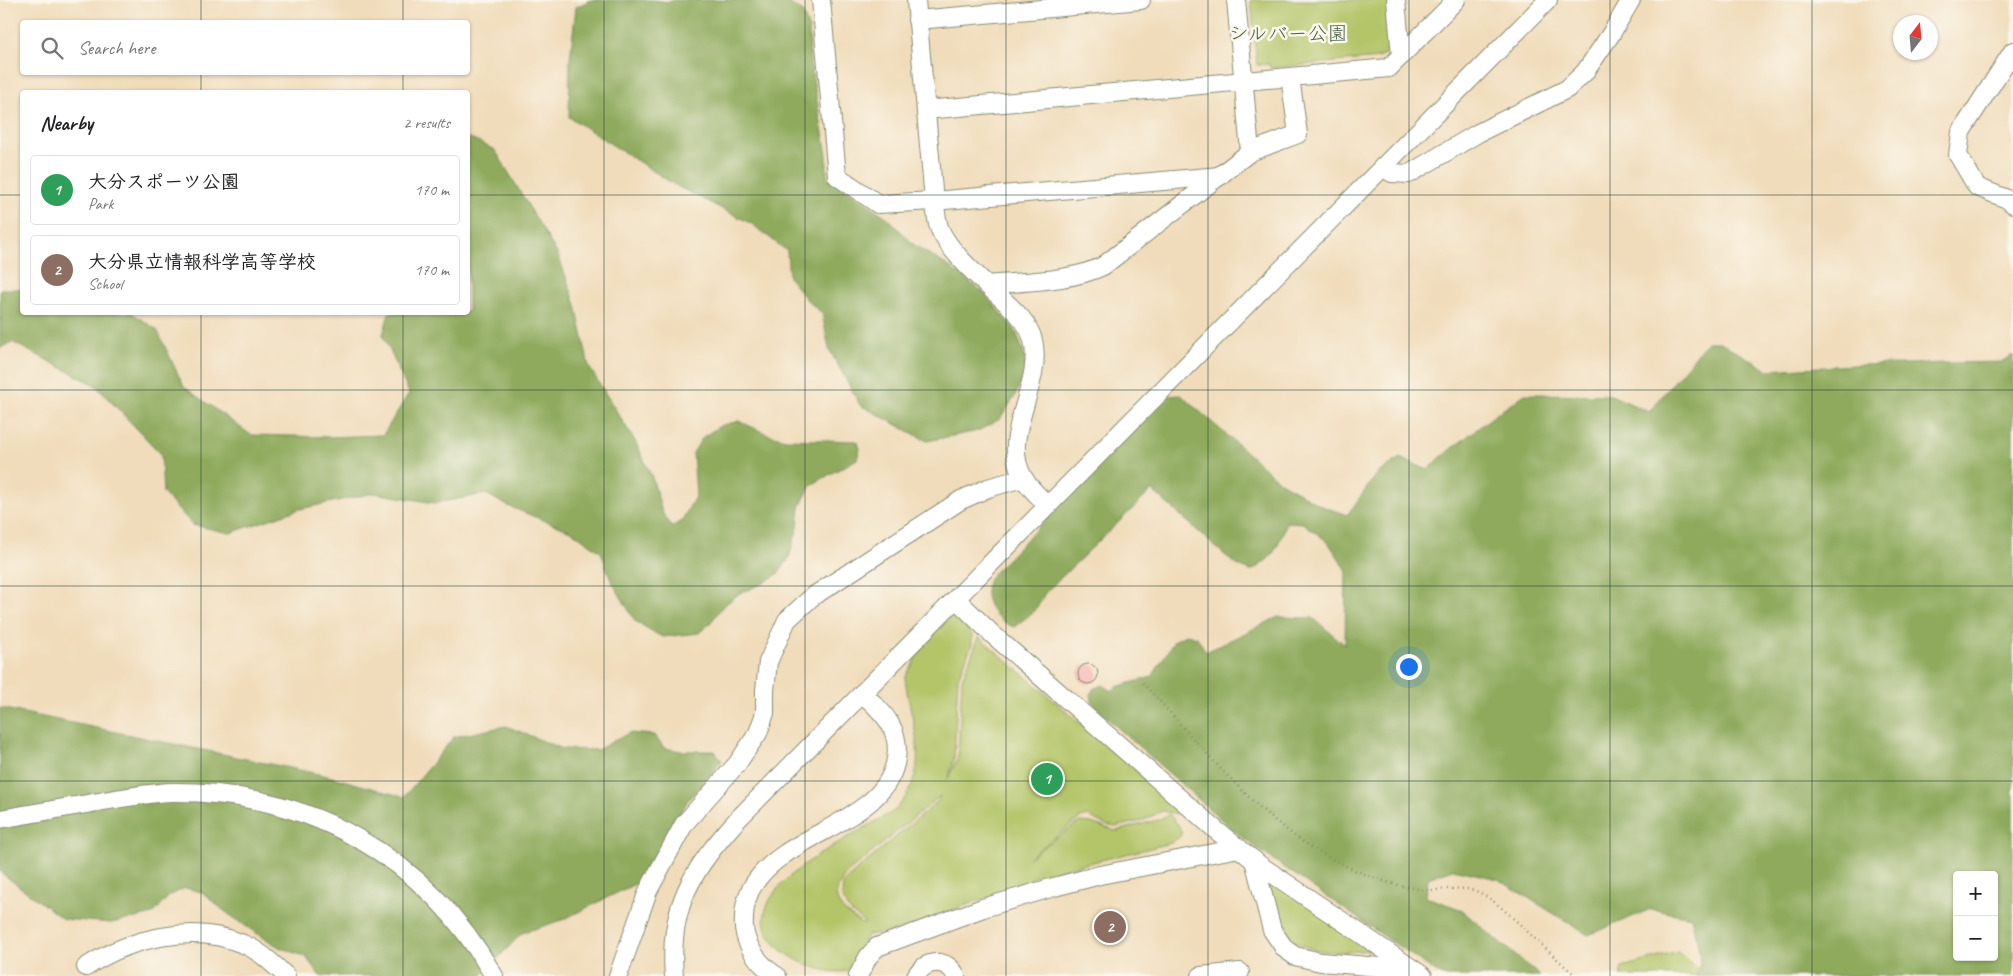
<!DOCTYPE html>
<html lang="en">
<head>
<meta charset="utf-8">
<style>
  :root { --surface:#fff; --page:#f6f6f6; --text:#202124; --muted:#757577; --line:#e0e0e0; --accent:#1f6fb2 }
  body { margin:0; font-family:Caveat,"Klee One",sans-serif; background:var(--page); color:var(--text) }
  .controls { position:absolute; right:15px; bottom:15px; display:grid; overflow:hidden; border-radius:5px; box-shadow:0 1px 4px #0004 }
  .controls button { width:45px; height:45px; display:grid; place-items:center; padding:0; border:0; border-bottom:1px solid var(--line); background:var(--surface); color:var(--text); font:25px sans-serif }
  .compass { position:absolute; left:1893px; top:15px; width:45px; height:45px; border-radius:50%; background:var(--surface); box-shadow:0 1px 4px #0004; rotate:16deg }
  .you { position:absolute; left:1408px; top:666px; width:18px; height:18px; margin:-12px; border:4px solid #fff; border-radius:50%; background:#1a73e8; box-shadow:0 0 0 8px #1a73e833 }
  .badge { display:grid; place-items:center; width:32px; height:32px; border-radius:50%; background:var(--accent); color:#fff; font-size:16px; font-weight:700 }
  .pin { position:absolute; translate:-50% -50%; border:2px solid #fff; box-shadow:0 1px 5px #0006 }
  .list { margin:0; padding:0; list-style:none }
  h2 { display:flex; justify-content:space-between; align-items:center; height:65px; margin:0; padding:0 20px; font-size:21px }
  h2 small { font-size:16px; font-weight:400; color:var(--muted) }
  .list li { display:grid; grid-template-columns:32px 1fr auto; gap:15px; align-items:center; box-sizing:border-box; height:70px; margin:0 10px 10px; padding:0 10px; border:1px solid var(--line); border-radius:5px }
  .list b { display:block; font-size:19px; white-space:nowrap }
  .list p { margin:0; font-size:16px; white-space:nowrap; color:var(--muted) }
  .list em { font-size:16px; font-style:normal; color:var(--muted) }
  .icon { flex:none; width:28px; height:28px; fill:none; stroke:currentColor; stroke-width:2; stroke-linecap:round; stroke-linejoin:round }
  .map { position:relative; flex:none; width:2013px; height:976px; overflow:hidden }
  .search { position:absolute; background:var(--surface); box-shadow:0 1px 4px #0004; left:20px; top:20px; width:450px; height:55px; display:flex; align-items:center; gap:12px; box-sizing:border-box; padding:0 18px; border-radius:5px; color:var(--muted); font-size:19px }
  .panel { position:absolute; background:var(--surface); box-shadow:0 1px 4px #0004; left:20px; top:90px; width:450px; height:225px; border-radius:5px }
  .map>svg:first-child { display:block }
  .green { fill:#b4c569; stroke:#6a814e; fill-rule:evenodd }
  .forest { fill:#8faa5d; stroke:#577448; fill-rule:evenodd }
  .building { fill:#f0a09e }
  .lines { fill:none; stroke-linecap:round; stroke-linejoin:round }
  .minor-casing { stroke:#888c77; stroke-width:20 }
  .path { stroke:#888c77; stroke-width:2.5; stroke-dasharray:1 4; stroke-linecap:butt }
  .minor { stroke:#fff; stroke-width:18 }
  .grid { fill:none; stroke:#1f3d34; stroke-width:1; stroke-opacity:0.55 }
  .labels { text-anchor:middle; stroke-width:5; stroke-linejoin:round; paint-order:stroke }
  .park-label { font-size:20px; fill:#445f41; stroke:#fbf7ec }
</style>
</head>
<body>
<div class="map">
<svg width="2013" height="976" viewBox="0 0 2013 976">
  <rect width="100%" height="100%" fill="#fbf7ec"/>
  <filter id="ink" filterUnits="userSpaceOnUse"><feTurbulence type="fractalNoise" baseFrequency=".02" numOctaves="2"/><feDisplacementMap in="SourceGraphic" scale="10" xChannelSelector="R" yChannelSelector="G"/><feConvolveMatrix kernelMatrix="1 2 1 2 8 2 1 2 1" color-interpolation-filters="sRGB"/></filter>
  <filter id="wash" filterUnits="userSpaceOnUse"><feTurbulence type="fractalNoise" baseFrequency=".0096" numOctaves="4" result="noise"/><feDisplacementMap in="SourceGraphic" scale="20" xChannelSelector="R" yChannelSelector="G"/><feGaussianBlur stdDeviation="1.12" result="paint"/><feColorMatrix in="noise" values="0 0 0 0 0 0 0 0 0 0 0 0 0 0 0 0 0 1.4 0 .05"/><feComposite in="paint" operator="in"/></filter>
  <g filter="url(#wash)">
    <rect width="100%" height="100%" fill="#f0dcba"/>
    <g class="green">
      <path d="M1251 0H1391L1395 47 1378 58 1270 68 1269 64 1257 65Z"/>
      <path d="M951 615H958L972 635V644L958 678 954 759 948 779 958 757 962 679 979 637 1181 809 1176 814 1162 811 1142 821 1115 827 1105 825 1089 816 1080 818 1028 858 1079 822 1091 823 1116 831 1158 820 1169 814 1179 826 1182 835 1171 843 1036 876 1024 884 896 931 867 935C862 945 857 964 847 971 821 976 772 954 765 927 762 916 767 904 773 895 794 863 860 831 894 811 935 768 911 728 905 678L921 649ZM940 796 938 801 844 881C838 903 848 911 865 923L862 924C839 909 827 899 846 874Z"/>
      <path d="M1271 877 1370 950C1340 953 1301 957 1282 928 1274 915 1270 896 1265 881Z"/>
      <path d="M1678 952 1706 976H1620L1622 967Z"/>
    </g>
    <g class="forest">
      <path d="M591 0H653L669 2 674 0H783L802 11 809 29 810 63 827 155V176L888 218 913 244 948 266 983 292 1015 330 1023 350 1026 369 1015 396 1000 419 978 431 927 441 860 405 829 349 822 313 808 301 789 278 787 251 752 224 675 185 569 117 570 59 576 7Z"/>
      <path d="M468 137 495 150 558 255 576 305 589 367 635 441 652 477 662 512 671 527 681 522 696 495 693 453 703 437 720 426 739 421 767 434 785 439 857 441 860 448 857 459 811 485 800 507 798 526 789 558 779 573 762 584 740 593 722 607 711 622 699 633 662 637 635 621 610 578 601 552 573 532 508 506 486 494 435 503 374 493 300 509 230 533 193 525 163 493 161 454 95 385 12 342 0 348V289H22V312L132 313 157 330 184 387 251 435 328 437 383 435 409 393 383 335 389 313 468 312Z"/>
      <path d="M1707 342H1720L1768 370 1855 365 2002 362 2013 355V976H1696L1701 960 1691 917 1651 909 1588 935 1498 879 1453 869 1428 878 1426 897 1460 909 1540 976H1446L1436 972 1256 848 1232 829 1098 710 1092 701 1091 693 1094 688 1103 685 1112 691 1116 687 1152 677 1174 641 1187 634 1197 637 1206 652 1278 617 1313 618 1345 645 1346 569 1328 542 1303 523 1287 522C1277 547 1276 557 1251 571L1236 565 1152 490 1045 593 1035 611 1014 627C1001 623 985 607 986 592 986 587 988 581 990 577L1166 396 1181 395 1279 481 1321 506 1347 515 1378 473 1400 458 1428 470 1440 458 1491 418 1525 394 1611 395 1649 412ZM1957 875H1994V957H1957Z"/>
      <path d="M0 708 328 776 404 797 454 737 506 726 563 749 597 750 629 733 654 735 664 748 681 751H715L722 761 688 800 665 842 641 881 562 920 522 933 481 976H320L306 957 279 947 250 929 223 910 202 892 185 888 169 896 153 914 135 918 111 923 63 919 0 872Z"/>
    </g>
    <g id="blocks">
      <circle class="building" cx="1088" cy="674" r="10"/>
    </g>
  </g>
  <g filter="url(#ink)">
    <use href="#blocks" fill-opacity="0" stroke="#888c77" stroke-width="1"/>
    <g class="lines">
      <defs>
        <g id="minor">
          <path d="M821 0 837 176 878 204 934 201 1220 176"/>
          <path d="M916 0 934 201C936 209 936 216 938 224 945 249 982 280 1001 298 1015 311 1028 322 1033 340 1044 385 999 436 1023 477 1029 488 1039 497 1048 505"/>
          <path d="M1236 0 1250 152"/>
          <path d="M1396 0 1401 56"/>
          <path d="M917 20 1141 0"/>
          <path d="M2013 51 1961 132 1958 155 1977 187 2007 199 2013 204"/>
          <path d="M926 110 1389 68 1456 0"/>
          <path d="M1383 167 1392 173 1409 174 1478 133 1567 89 1585 72 1611 34 1631 0"/>
          <path d="M987 285C1024 281 1070 282 1103 266L1250 152 1298 134 1290 77"/>
          <path d="M956 599 991 633 1217 831 1261 866 1423 976"/>
          <path d="M0 819C35 813 70 807 104 801 127 797 149 793 172 792 309 791 426 857 494 976"/>
          <path d="M1254 860 1272 930 1285 949 1295 956 1321 962 1414 970"/>
          <path d="M86 967C130 938 193 923 243 944 259 950 274 965 286 976"/>
          <path d="M618 976 648 891 684 824 737 764 758 733 765 713V690L768 662 787 620 812 597 961 500 988 488 1023 478"/>
          <path d="M674 976C668 906 693 869 737 820L1548 0"/>
          <path d="M777 976C760 966 746 947 744 928 743 911 746 894 756 881 789 833 881 822 895 764 903 731 885 714 862 693"/>
          <path d="M858 976 868 957 877 947 983 908 1054 887 1100 875 1239 848"/>
          <path d="M916 976C925 959 948 958 956 976"/>
          <path d="M1201 976 1240 972"/>
        </g>
      </defs>
      <use href="#minor" class="minor-casing"/>
      <path class="path" d="M1143 683C1198 742 1258 820 1330 858 1360 874 1391 886 1426 890 1443 891 1462 885 1478 892 1495 900 1509 915 1523 927 1540 944 1558 960 1576 976"/>
      <use href="#minor" class="minor"/>
    </g>
  </g>
  <path class="grid" d="M201 0V22M403 0V22M604 0V976M805 0V976M1006 0V976M1208 0V976M1409 0V976M1610 0V976M1812 0V976M201 72V92M403 72V92M0 195H22M468 195H2013M201 312V976M403 312V976M0 390H2013M0 586H2013M0 781H2013"/>
  <g class="labels">
    <g class="park-label">
      <text x="1288" y="40">シルバー公園</text>
    </g>
  </g>
</svg>
<div class="controls">
<button>+</button>
<button>−</button>
</div>
<svg class="compass" viewBox="-18 -18 36 36"><path d="M0-13l5 13h-10z" fill="#e53935"/><path d="M0 13l5-13h-10z" fill="#757577"/></svg>
<div class="you"></div>
<div class="pin badge" style="left:1047px;top:779px;background:#2e9e5b">1</div>
<div class="pin badge" style="left:1110px;top:927px;background:#8d6e63">2</div>
<div class="search"><svg class="icon" aria-label="search" viewBox="0 0 24 24"><circle cx="10" cy="10" r="6"/><path d="M15 15l6 6"/></svg>Search here</div>
<section class="panel">
<h2>Nearby<small>2 results</small></h2>
<ul class="list">
<li><span class="badge" style="background:#2e9e5b">1</span><div><b>大分スポーツ公園</b><p>Park</p></div><em>170 m</em></li>
<li><span class="badge" style="background:#8d6e63">2</span><div><b>大分県立情報科学高等学校</b><p>School</p></div><em>170 m</em></li>
</ul>
</section>
</div>
</body>
</html>
